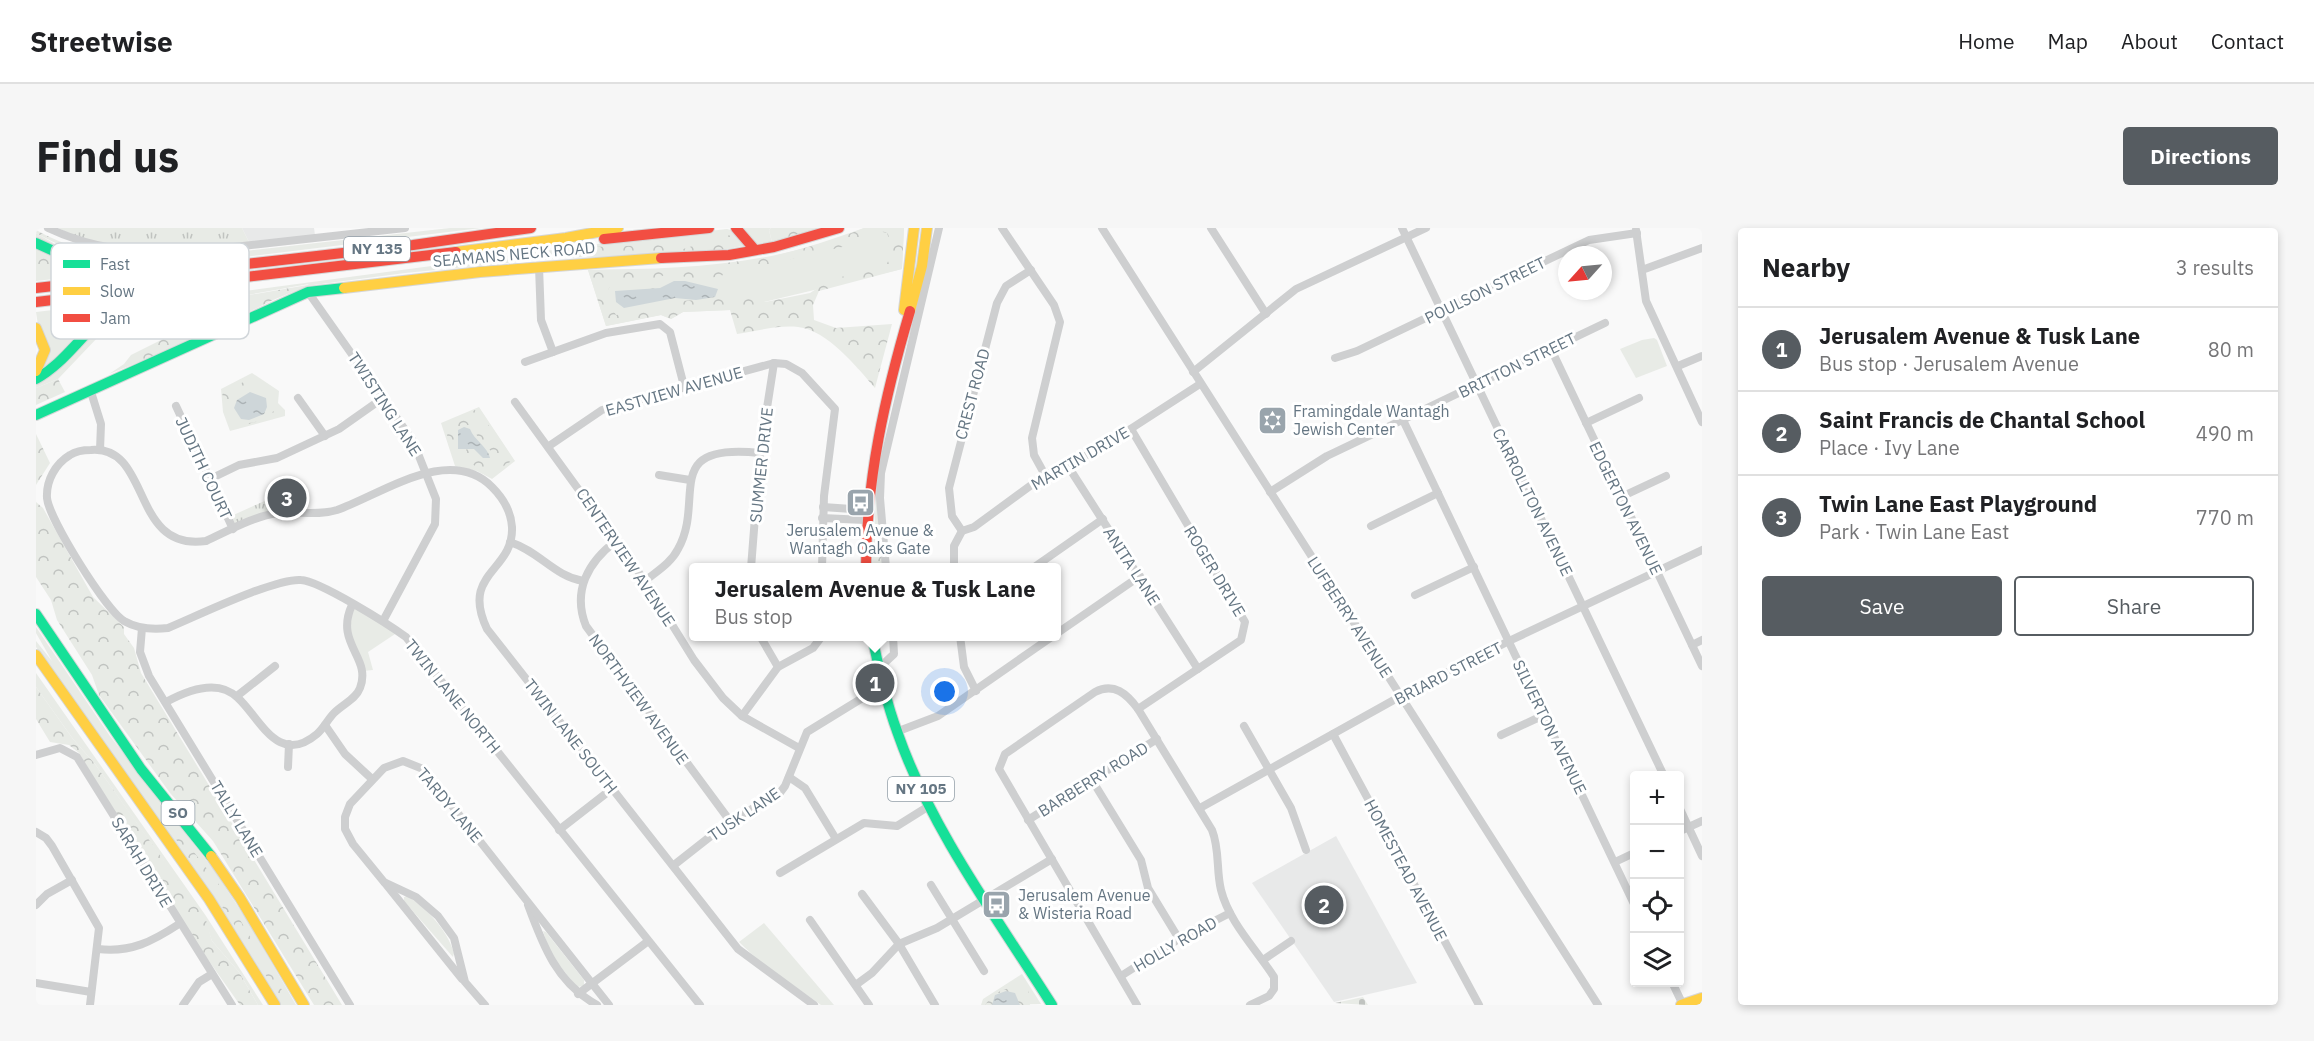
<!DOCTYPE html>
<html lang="en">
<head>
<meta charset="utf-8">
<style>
  :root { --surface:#fff; --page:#f6f6f6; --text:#202124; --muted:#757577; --line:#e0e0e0; --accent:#565c61 }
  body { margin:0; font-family:"IBM Plex Sans",sans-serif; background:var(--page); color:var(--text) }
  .controls { position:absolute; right:18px; bottom:18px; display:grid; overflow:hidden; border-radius:6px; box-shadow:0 3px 9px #0003 }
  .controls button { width:54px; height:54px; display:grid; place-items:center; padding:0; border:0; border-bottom:2px solid var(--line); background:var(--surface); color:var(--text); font:30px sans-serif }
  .compass { position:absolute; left:1522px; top:18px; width:54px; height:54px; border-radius:50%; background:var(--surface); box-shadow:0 3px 9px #0003; rotate:243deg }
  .you { position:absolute; left:909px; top:464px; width:21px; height:21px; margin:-15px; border:4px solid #fff; border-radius:50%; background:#1a73e8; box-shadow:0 0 0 9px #1a73e833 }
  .badge { display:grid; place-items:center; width:39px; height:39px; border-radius:50%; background:var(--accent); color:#fff; font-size:20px; font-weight:700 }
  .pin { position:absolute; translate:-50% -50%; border:3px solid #fff; box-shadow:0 2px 6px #0006 }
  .popup { position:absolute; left:653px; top:335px; width:372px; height:78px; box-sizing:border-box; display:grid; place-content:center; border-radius:6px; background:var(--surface); filter:drop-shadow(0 2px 4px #0005); font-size:20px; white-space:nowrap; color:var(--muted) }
  .popup b { font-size:22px; color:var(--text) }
  .popup::after { content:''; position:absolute; left:50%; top:100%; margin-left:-12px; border:12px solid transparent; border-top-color:var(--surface) }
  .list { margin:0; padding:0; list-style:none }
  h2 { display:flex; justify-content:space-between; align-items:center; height:78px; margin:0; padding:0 24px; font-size:26px }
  h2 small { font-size:20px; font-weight:400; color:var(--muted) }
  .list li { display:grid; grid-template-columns:39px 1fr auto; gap:18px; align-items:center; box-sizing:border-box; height:84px; padding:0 24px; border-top:2px solid var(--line) }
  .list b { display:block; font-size:22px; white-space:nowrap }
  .list p { margin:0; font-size:20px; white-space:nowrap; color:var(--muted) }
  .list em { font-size:20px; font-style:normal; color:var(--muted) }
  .actions { display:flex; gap:12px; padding:18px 24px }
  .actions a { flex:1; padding:14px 0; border:2px solid var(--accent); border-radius:6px; text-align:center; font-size:21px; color:var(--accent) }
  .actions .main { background:var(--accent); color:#fff }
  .icon { flex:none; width:33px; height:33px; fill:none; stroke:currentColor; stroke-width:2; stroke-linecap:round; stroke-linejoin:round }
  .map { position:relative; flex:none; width:1666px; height:777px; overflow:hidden; border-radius:6px }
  header { display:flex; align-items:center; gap:36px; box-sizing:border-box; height:84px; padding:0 30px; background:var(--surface); border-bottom:2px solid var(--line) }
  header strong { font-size:28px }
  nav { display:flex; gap:33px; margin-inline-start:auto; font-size:21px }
  .intro { display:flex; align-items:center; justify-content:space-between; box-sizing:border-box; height:144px; padding:0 36px }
  h1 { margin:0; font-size:42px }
  .button { padding:15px 27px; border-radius:6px; background:var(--accent); color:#fff; font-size:21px; font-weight:700 }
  main { display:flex; gap:36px; padding:0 36px }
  aside { flex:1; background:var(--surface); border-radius:6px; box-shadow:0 3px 9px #0003 }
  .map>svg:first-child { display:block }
  .built { fill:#e8e9e9 }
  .green { fill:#e8ebe6 }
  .forest { fill:url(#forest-crowns); fill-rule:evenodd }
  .cemetery { fill:url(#cemetery-stones) }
  .park { fill:url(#park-tufts) }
  .water { fill:url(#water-ripples) }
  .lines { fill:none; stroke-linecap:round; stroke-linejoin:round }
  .fast-casing { stroke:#d5d6d7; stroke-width:12 }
  .slow-casing { stroke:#d5d6d7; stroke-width:12 }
  .jam-casing { stroke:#d5d6d7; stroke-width:12 }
  .street { stroke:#cecfd0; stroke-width:8 }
  .fast { stroke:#16e098; stroke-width:10 }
  .slow { stroke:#ffcf43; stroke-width:10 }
  .jam { stroke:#f24e42; stroke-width:10 }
  .labels { text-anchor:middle; stroke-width:6; stroke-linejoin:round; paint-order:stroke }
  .shield { fill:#fff; stroke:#939fa8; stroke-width:1.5 }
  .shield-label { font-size:15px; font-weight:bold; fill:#657683 }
  .street-label { font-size:16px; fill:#657683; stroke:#fff }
  .poi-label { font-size:16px; fill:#657683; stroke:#fff; text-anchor:start }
  .key { fill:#fff; stroke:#d1d6da; stroke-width:1.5 }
  .key-label { font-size:16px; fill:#657683 }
</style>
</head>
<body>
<header>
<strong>Streetwise</strong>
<nav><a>Home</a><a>Map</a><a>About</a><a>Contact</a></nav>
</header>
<div class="intro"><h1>Find us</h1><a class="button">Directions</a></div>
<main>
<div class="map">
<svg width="1666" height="777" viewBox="0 0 1666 777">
  <defs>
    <pattern id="forest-crowns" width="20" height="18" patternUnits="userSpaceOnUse" patternTransform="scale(1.5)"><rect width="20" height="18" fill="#e8ebe6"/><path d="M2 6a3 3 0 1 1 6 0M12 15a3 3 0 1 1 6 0" fill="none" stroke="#c0c3c0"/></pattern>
    <pattern id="cemetery-stones" width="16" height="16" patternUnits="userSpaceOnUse" patternTransform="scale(1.5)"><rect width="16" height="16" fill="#e8ebe6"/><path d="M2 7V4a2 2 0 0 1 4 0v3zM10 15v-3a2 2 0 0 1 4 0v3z" fill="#c0c3c0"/></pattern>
    <pattern id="park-tufts" width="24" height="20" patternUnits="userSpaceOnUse" patternTransform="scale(1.5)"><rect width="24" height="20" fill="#e8ebe6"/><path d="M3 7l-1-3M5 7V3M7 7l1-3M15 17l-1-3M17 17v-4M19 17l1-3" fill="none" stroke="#c0c3c0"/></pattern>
    <pattern id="water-ripples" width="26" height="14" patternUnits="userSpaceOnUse" patternTransform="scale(1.5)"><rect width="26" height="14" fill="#ced6d9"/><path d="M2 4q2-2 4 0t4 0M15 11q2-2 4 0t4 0" fill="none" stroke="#abb2b5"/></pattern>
  </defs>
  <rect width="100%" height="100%" fill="#f9f9f9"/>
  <g class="built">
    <path d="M206 0H278L279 7 213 14Z"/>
    <path d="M1300 608 1381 755 1298 774 1216 655Z"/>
  </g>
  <g class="green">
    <path d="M414 0H445L200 30 100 37H66L0 10V5L26 20 64 31H144H139Z"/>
    <path d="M707 0H735L733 2 736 14 720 16Z"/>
    <path d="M828 0H868L866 41 695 82 647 84 635 91 625 87 570 98 552 42C601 41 651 43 699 36 743 29 786 15 828 0Z"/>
    <path d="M691 1 701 4 708 18 653 26 522 30 369 45 270 58 273 56 167 75 146 85 147 93 134 83 136 78 164 69 561 16Z"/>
    <path d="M0 19 31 36 56 44 44 48 0 53Z"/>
    <path d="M93 73 9 143 0 84Z"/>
    <path d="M116 73 121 79 99 85 80 96 63 108 22 151 0 160V155L76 89Z"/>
    <path d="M1618 110 1621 112 1631 138 1600 150 1584 121 1606 112Z"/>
    <path d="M216 145 243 163 242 175 249 182V188L194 203 187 184 185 161Z"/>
    <path d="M443 179 479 233 456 251 441 243 419 238 405 195Z"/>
    <path d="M317 378 362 404 332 424 337 442 327 443 313 412Z"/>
    <path d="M0 399 74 508 177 641 213 695 260 777H244L0 419V413L16 433 0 405Z"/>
    <path d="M0 445 170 688 227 777H222L203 744 176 713 169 692 59 536 37 511 0 459Z"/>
    <path d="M371 668C391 680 411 702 418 725L417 729 368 673V669Z"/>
    <path d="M728 695 798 777H785L723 733 703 714Z"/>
    <path d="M507 703 510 704 548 752V758L541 759 515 727Z"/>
    <path d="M986 746 1005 776 945 777 947 771Z"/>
  </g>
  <g class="forest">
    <path d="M735 0H786L736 14 733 2Z"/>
    <path d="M828 0H868L866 41 783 63 777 77 778 92 800 100 856 96 839 160C821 139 791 102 762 99 743 97 720 103 701 106L694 82 647 84 635 91 625 87 570 98 552 42C650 41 736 38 828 0ZM839 2 851 5C855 16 857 26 850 37L794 52 774 65 729 74 711 69 660 72 646 73 632 81H612L580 87 569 67 577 53 613 55 630 46H640L662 53 823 15Z"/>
    <path d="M0 2C54 32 96 29 155 32 93 34 57 37 0 5Z"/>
    <path d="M681 5 693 7 700 15 698 20 653 26 501 30 555 19 621 17 644 22 663 16Z"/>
    <path d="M0 26 21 35V41H0Z"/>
    <path d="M277 56 237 72 149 116 73 146 88 136 95 127 147 101 146 85 167 75Z"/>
    <path d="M22 151 29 164 0 177V160Z"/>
    <path d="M214 151 235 164 206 160 197 167V191C213 200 226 193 239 182L246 187 198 200 190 188 186 164Z"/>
    <path d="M439 182 443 183 475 231 474 234 455 246 428 232 425 227 431 221 436 222 448 235 455 230V223L443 211 435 197H428L422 203 418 228C413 216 408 205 413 194Z"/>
    <path d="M0 206 14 235 0 257Z"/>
    <path d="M841 255 847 339 836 340Z"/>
    <path d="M0 274 7 280 57 369 88 399V406L98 420 105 445 306 777H278L177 613 134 565 63 467 56 447 21 392 15 372 0 349Z"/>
    <path d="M0 459 37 511 59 536 170 692 176 713 203 744 222 777H204L163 719 43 525 33 517 14 514 0 491Z"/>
    <path d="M109 566 115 569 182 655 255 777H248L202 702Z"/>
    <path d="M986 757 992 760 994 777H949C959 763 969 760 986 757Z"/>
  </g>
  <path class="cemetery" d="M1327 769 1332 777 1299 775Z"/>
  <g class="park">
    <path d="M22 0H206L213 14C151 21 80 29 22 0Z"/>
    <path d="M266 256 267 283H244L198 300 193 289Z"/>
  </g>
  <g class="water">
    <path d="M638 53H649L682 61 679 69 660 72 639 70 588 80 580 74 579 63 624 60Z"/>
    <path d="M214 164 230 170 231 179 228 186 213 192 205 191 198 180 201 172Z"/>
    <path d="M428 199 434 201C438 212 452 219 454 230H447L438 221H422V202Z"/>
    <path d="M970 763 979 765 984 777H956L959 767Z"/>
  </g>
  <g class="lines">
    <defs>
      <g id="fast">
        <path d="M0 15 44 35 96 43"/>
        <path d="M0 151C27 136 42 111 65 92 82 78 104 72 124 66"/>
        <path d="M0 187 272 64 308 60"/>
        <path d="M0 386 105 541 175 628"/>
        <path d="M836 408C843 441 850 474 862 506 896 603 961 690 1016 777"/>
      </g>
      <g id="slow">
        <path d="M420 24 530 10 582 0"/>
        <path d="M308 60 444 44 625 30"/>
        <path d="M868 82 878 0"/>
        <path d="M874 83 886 38 891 0"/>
        <path d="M0 100 9 122 0 143"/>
        <path d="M0 427 173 671 239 777"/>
        <path d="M175 628 204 670 268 777"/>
        <path d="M1645 777 1666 770"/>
      </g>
      <g id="jam">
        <path d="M700 0 719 22"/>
        <path d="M568 11 673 0"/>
        <path d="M625 30 693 27 738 19 803 0"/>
        <path d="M0 60 377 17 495 0"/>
        <path d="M0 74 420 24"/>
        <path d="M830 340C830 251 849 168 874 83"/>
      </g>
    </defs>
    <use href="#fast" class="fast-casing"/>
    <use href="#slow" class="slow-casing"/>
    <use href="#jam" class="jam-casing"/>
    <g class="street">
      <path d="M12 0C54 20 97 25 143 25L369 0"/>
      <path d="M966 0 1018 77 1024 94 996 210 998 227 1009 247"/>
      <path d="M1066 0 1562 777"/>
      <path d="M1175 0 1230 86"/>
      <path d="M1366 0 1628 548"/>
      <path d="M1600 2 1610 73 1666 194"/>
      <path d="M503 39 505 92 517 124"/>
      <path d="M1606 42 1666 20"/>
      <path d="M272 64 377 213 400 271 399 296 347 393"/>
      <path d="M1515 121 1666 438"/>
      <path d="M1299 130 1321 123 1553 12 1601 5"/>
      <path d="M489 134 570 105 624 96 634 104 648 158"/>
      <path d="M1642 138 1666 128"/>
      <path d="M1157 144 1260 61 1390 0"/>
      <path d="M55 164 65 196 64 222"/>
      <path d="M262 170 289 208"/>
      <path d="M479 174 609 353 658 432 687 470 706 488 763 520"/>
      <path d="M140 178 197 301"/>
      <path d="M1367 192 1598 676"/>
      <path d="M1550 195 1603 170"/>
      <path d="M1095 201 1209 394 1205 412 1102 481"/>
      <path d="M513 218 566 182 738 135 750 136 766 145 799 181 788 268 786 340"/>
      <path d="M1030 235 1162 441"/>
      <path d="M623 247 654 252"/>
      <path d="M174 251 203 237 241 230 303 201 347 170"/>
      <path d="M1234 264 1291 228 1569 95"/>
      <path d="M1585 269 1630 248"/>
      <path d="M787 279 830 282"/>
      <path d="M786 290 829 292"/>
      <path d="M1335 298 1402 265"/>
      <path d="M926 303 916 288 913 260 961 75 970 58 995 42"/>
      <path d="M580 313C552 334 536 363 550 398L694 593"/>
      <path d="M474 314C504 324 518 348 547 353"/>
      <path d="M715 340 724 225 738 135"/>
      <path d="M850 340 844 270 845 245 903 0"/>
      <path d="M918 340V318L926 303 938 299 1009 247 1062 222 1164 156"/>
      <path d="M997 340 1067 291"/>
      <path d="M609 353C621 343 635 335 642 321 670 272 623 214 724 225"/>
      <path d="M1379 367 1438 339"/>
      <path d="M106 400 104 424 113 448 314 777"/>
      <path d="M1020 406 1104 348"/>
      <path d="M724 408 742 439"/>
      <path d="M924 408 928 439 940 463"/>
      <path d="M1656 417 1666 412"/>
      <path d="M842 441 858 426 857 408"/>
      <path d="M201 468 239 438"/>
      <path d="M130 474C150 463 182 450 202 470 224 490 242 539 281 506 288 500 292 491 298 485 307 476 320 471 324 460 336 429 298 416 316 377"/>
      <path d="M706 488 742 439 777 420 786 408"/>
      <path d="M289 497 309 526 336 551"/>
      <path d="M1208 498 1255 580 1270 622"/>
      <path d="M860 504 902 488 1017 408"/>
      <path d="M1297 506 1443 777"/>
      <path d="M1465 507 1508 487"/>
      <path d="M0 527 24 520 41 529 196 777"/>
      <path d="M252 539 253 516"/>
      <path d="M753 549 769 560 800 611"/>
      <path d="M1056 552 1105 632 1112 660 1143 711"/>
      <path d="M1164 580 1365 468 1473 413 1666 322"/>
      <path d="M1644 581 1666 628"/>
      <path d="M992 592 1121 511"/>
      <path d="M523 602 577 560"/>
      <path d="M1644 603 1666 593"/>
      <path d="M0 604 10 610 16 618 63 700 54 777"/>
      <path d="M1579 634 1598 625"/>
      <path d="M638 637 694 593 743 566 749 558 771 504 828 469 847 464"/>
      <path d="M744 645 828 595 861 598 893 578"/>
      <path d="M349 655 426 751"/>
      <path d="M895 657 948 743"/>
      <path d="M826 666 863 716 899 777"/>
      <path d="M0 677 11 666 36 652"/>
      <path d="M492 677C507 718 521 755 561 777"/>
      <path d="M774 692 833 777"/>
      <path d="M62 721C95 725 117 713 143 696"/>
      <path d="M1227 732 1255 713"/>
      <path d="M1085 748 1143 711 1194 685"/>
      <path d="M1636 754 1647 777"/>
      <path d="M0 755 55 764"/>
      <path d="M821 756 836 745 863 716 901 700 1016 631"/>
      <path d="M542 766 611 714"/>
      <path d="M147 777 163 754 176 746"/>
      <path d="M449 777 429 754 418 710 402 688 380 669 348 654 317 616 309 601V589L314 576 348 540 367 533 387 541 573 777"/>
      <path d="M664 777 370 409C352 396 284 353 265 352 239 350 161 388 132 400 116 402 102 401 88 393 70 382 13 291 11 270 10 253 19 236 34 227 40 223 48 222 55 222 116 217 94 324 170 313 192 303 218 288 242 285 261 283 282 288 301 282 346 266 414 216 456 259 467 270 475 283 476 299 478 344 424 344 451 401L702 721 778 777"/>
      <path d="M1101 777 963 541 969 526 1059 464C1078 454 1091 466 1102 481L1176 602C1184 622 1180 642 1185 662 1193 694 1220 721 1238 749V761L1233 768 1214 777"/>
    </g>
    <use href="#fast" class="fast"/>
    <use href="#slow" class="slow"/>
    <use href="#jam" class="jam"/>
  </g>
  <defs>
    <symbol id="synagogue-square" viewBox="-11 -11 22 22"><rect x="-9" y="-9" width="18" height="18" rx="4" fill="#99a4ac" stroke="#fff"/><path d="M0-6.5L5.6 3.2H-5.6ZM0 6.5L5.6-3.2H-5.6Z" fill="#fff"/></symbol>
    <symbol id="bus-square" viewBox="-11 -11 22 22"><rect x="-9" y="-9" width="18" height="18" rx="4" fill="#99a4ac" stroke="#fff"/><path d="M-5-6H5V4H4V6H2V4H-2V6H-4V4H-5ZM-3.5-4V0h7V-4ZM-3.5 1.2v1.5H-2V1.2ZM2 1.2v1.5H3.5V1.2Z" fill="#fff"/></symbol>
  </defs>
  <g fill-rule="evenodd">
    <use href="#synagogue-square" x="1220" y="176" width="33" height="33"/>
    <use href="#bus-square" x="808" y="258" width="33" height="33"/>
    <use href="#bus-square" x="944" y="660" width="33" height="33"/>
  </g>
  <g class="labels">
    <g class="shield">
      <rect x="308" y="9" width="66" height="24" rx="4.5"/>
      <rect x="852" y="549" width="66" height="24" rx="4.5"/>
      <rect x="125.5" y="573" width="33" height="24" rx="4.5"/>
    </g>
    <g class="shield-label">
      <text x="341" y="26">NY 135</text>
      <text x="885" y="566">NY 105</text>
      <text x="142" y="590">SO</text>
    </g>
    <g class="street-label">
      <text transform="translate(478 26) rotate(-5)" y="6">SEAMANS NECK ROAD</text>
      <text transform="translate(1449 62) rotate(-26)" y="6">POULSON STREET</text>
      <text transform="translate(1481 137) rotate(-26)" y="6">BRITTON STREET</text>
      <text transform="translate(638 163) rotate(-16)" y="6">EASTVIEW AVENUE</text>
      <text transform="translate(936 166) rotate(-75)" y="6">CREST ROAD</text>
      <text transform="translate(349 176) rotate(57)" y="6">TWISTING LANE</text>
      <text transform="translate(1044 230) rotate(-30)" y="6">MARTIN DRIVE</text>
      <text transform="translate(725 237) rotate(-84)" y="6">SUMMER DRIVE</text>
      <text transform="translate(168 240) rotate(65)" y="6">JUDITH COURT</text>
      <text transform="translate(1497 274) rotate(64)" y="6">CARROLLTON AVENUE</text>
      <text transform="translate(1590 280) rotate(64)" y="6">EDGERTON AVENUE</text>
      <text transform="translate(590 329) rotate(56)" y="6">CENTERVIEW AVENUE</text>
      <text transform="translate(1096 338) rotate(57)" y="6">ANITA LANE</text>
      <text transform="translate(1179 343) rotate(59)" y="6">ROGER DRIVE</text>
      <text transform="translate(1314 389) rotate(57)" y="6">LUFBERRY AVENUE</text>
      <text transform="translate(1412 445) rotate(-27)" y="6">BRIARD STREET</text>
      <text transform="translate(417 468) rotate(51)" y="6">TWIN LANE NORTH</text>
      <text transform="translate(603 471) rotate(54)" y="6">NORTHVIEW AVENUE</text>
      <text transform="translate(1514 499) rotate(64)" y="6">SILVERTON AVENUE</text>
      <text transform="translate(535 508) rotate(52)" y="6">TWIN LANE SOUTH</text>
      <text transform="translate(1057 551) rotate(-32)" y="6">BARBERRY ROAD</text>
      <text transform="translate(414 577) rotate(50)" y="6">TARDY LANE</text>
      <text transform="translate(708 586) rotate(-34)" y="6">TUSK LANE</text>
      <text transform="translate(201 591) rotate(59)" y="6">TALLY LANE</text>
      <text transform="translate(106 634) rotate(59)" y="6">SARAH DRIVE</text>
      <text transform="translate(1370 642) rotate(62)" y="6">HOMESTEAD AVENUE</text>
      <text transform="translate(1139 716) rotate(-30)" y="6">HOLLY ROAD</text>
    </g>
    <g class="poi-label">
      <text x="1257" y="189">Framingdale Wantagh<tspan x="1257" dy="18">Jewish Center</tspan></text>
      <text x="824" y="308" text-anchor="middle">Jerusalem Avenue &amp;<tspan x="824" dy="18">Wantagh Oaks Gate</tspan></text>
      <text x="982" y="673">Jerusalem Avenue<tspan x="982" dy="18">&amp; Wisteria Road</tspan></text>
    </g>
  </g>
  <rect x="15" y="15" width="198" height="96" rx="9" class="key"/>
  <rect x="27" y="32" width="27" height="8" fill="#16e098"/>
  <rect x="27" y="59" width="27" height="8" fill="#ffcf43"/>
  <rect x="27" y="86" width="27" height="8" fill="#f24e42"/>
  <g class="key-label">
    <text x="64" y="42">Fast</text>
    <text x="64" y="69">Slow</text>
    <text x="64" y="96">Jam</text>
  </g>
</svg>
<div class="controls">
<button>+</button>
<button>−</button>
<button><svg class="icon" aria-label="locate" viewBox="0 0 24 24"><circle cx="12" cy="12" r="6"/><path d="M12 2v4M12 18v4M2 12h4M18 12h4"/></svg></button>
<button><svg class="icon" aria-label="layers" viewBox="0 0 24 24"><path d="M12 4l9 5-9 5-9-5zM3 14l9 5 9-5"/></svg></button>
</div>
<svg class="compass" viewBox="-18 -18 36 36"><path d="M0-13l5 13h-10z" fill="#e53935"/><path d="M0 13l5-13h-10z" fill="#757577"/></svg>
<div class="you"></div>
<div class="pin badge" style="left:839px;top:455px">1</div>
<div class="popup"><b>Jerusalem Avenue &amp; Tusk Lane</b>Bus stop</div>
<div class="pin badge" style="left:1288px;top:677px">2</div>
<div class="pin badge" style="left:251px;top:270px">3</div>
</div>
<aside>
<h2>Nearby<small>3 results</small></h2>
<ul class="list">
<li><span class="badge">1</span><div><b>Jerusalem Avenue &amp; Tusk Lane</b><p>Bus stop · Jerusalem Avenue</p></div><em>80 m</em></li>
<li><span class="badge">2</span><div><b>Saint Francis de Chantal School</b><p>Place · Ivy Lane</p></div><em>490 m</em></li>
<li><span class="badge">3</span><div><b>Twin Lane East Playground</b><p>Park · Twin Lane East</p></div><em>770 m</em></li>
</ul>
<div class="actions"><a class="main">Save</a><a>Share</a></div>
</aside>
</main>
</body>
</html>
